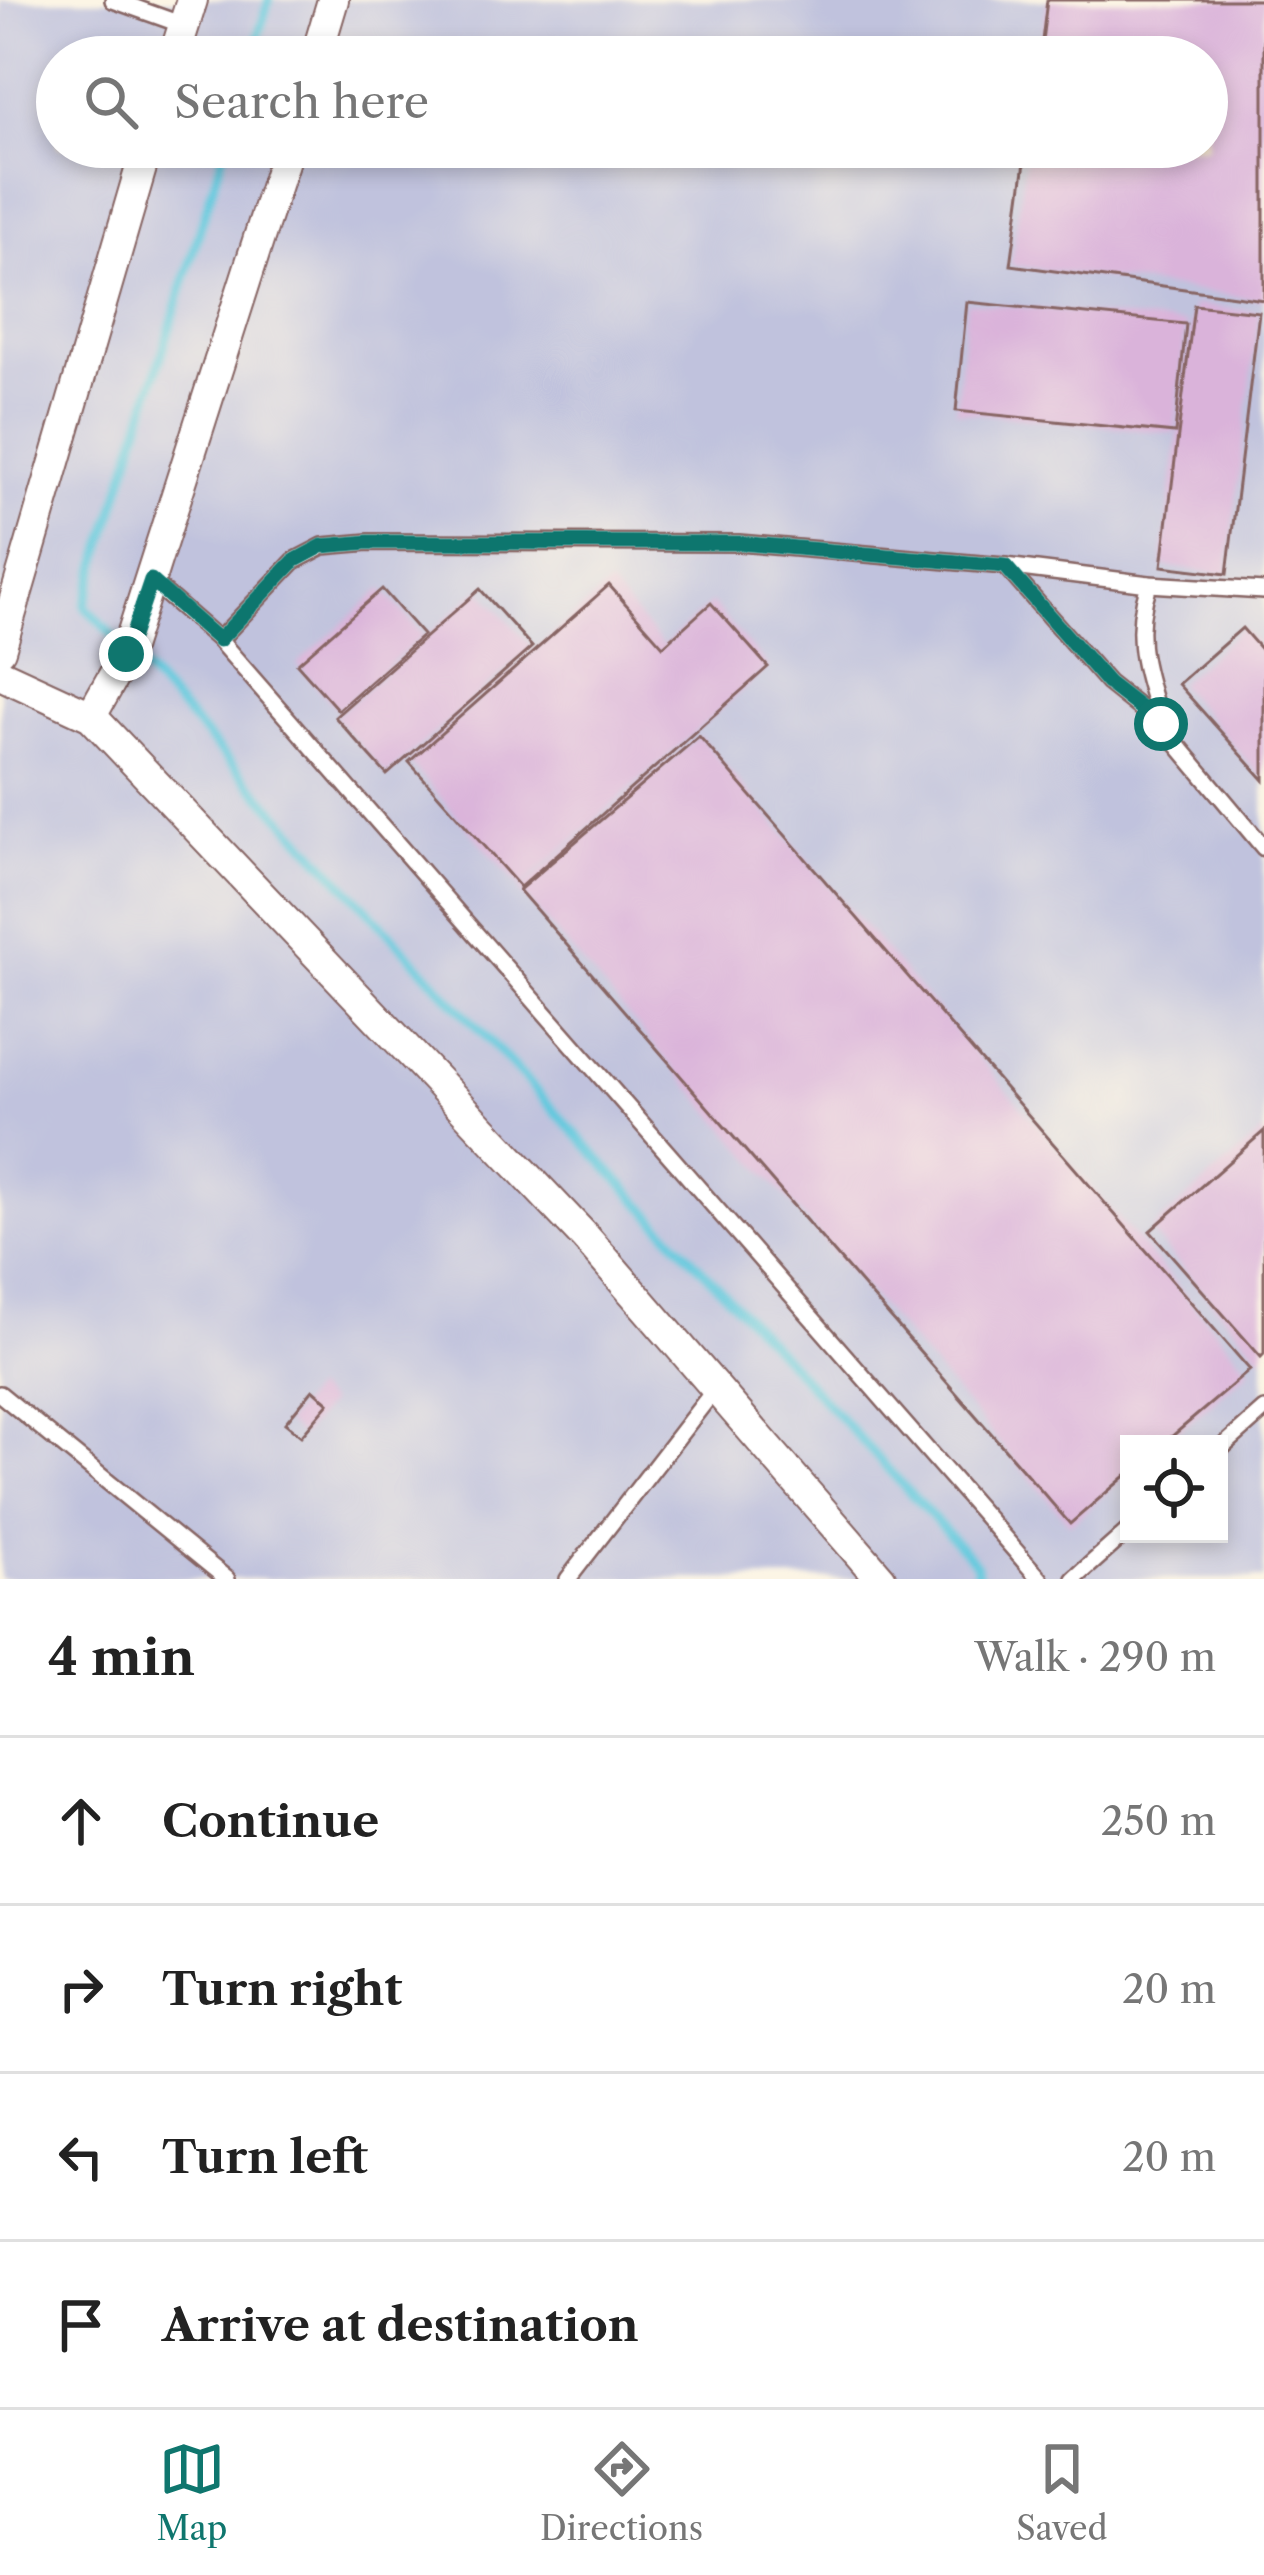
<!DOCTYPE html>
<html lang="en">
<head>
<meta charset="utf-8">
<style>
  :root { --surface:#fff; --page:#f6f6f6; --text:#222; --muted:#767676; --line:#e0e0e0; --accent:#0f766e }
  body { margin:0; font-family:"Libre Caslon Text",serif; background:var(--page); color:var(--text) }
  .controls { position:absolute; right:36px; bottom:36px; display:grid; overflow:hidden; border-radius:0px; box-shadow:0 6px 18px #0003 }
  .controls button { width:108px; height:108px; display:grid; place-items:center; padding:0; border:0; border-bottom:3px solid var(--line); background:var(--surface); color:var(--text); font:60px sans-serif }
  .stop { position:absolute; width:36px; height:36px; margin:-27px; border:9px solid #0f766e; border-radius:50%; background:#fff }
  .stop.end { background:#0f766e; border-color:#fff; box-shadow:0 3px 12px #0008 }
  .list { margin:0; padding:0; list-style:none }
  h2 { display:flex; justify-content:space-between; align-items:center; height:156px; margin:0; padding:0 48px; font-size:51px }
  h2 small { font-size:39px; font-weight:400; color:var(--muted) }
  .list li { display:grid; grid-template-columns:78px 1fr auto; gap:36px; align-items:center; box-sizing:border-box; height:168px; padding:0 48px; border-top:3px solid var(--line) }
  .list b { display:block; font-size:45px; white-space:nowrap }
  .list em { font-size:39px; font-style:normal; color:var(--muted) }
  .icon { flex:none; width:66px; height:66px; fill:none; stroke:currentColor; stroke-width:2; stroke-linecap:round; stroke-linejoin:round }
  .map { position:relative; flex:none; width:1264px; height:1579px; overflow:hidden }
  .search { position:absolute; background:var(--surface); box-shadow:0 6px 18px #0003; left:36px; right:36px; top:36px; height:132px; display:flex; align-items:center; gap:30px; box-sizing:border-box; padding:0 42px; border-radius:66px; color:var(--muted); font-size:45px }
  .sheet { height:828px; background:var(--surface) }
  nav { display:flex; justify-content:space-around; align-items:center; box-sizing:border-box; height:168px; border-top:3px solid var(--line); background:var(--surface); font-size:33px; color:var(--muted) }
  nav a { display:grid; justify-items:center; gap:6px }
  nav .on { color:var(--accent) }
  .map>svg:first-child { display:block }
  .industrial { fill:#c0c2dd; fill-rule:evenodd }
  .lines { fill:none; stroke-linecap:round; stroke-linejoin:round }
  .stream { stroke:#61c8de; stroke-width:9 }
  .building { fill:#dab3da }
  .lane-casing { stroke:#876564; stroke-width:20 }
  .street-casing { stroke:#876564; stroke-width:34 }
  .lane { stroke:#fff; stroke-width:15 }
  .street { stroke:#fff; stroke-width:30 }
  .route { stroke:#0f766e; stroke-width:15 }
</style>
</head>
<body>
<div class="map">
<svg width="1264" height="1579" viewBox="0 0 1264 1579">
  <rect width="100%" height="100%" fill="#fcf5e5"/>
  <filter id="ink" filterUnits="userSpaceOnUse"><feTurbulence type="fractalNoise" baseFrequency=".00833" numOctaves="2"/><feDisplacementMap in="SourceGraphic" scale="24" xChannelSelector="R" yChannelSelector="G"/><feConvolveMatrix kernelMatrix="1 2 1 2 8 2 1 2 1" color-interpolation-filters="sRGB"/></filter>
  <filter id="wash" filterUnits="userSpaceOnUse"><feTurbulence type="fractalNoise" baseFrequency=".004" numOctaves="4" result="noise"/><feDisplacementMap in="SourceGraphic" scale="48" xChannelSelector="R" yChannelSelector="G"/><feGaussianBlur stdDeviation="2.7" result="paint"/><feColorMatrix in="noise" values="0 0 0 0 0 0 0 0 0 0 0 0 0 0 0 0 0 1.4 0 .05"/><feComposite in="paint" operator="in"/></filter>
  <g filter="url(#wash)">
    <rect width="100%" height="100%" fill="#f7e6cd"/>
    <path class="industrial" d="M0 0H1264V1579H0ZM57 57H1207V147H57ZM1129 1444H1219V1534H1129Z"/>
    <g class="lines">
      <g class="stream">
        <path d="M252 57 269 0"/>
        <path d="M225 147 85 606 977 1565V1579"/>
      </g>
    </g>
    <g id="blocks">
      <g class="building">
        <path d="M1047 0H1264V300L1011 265 1027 147H1207V57H1040Z"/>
        <path d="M967 302 1186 324 1175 433 956 411Z"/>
        <path d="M1194 305 1259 312 1227 574 1162 566Z"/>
        <path d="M609 585 663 646 711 603 768 667 520 887 409 762Z"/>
        <path d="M382 589 423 635 338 710 297 664Z"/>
        <path d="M480 589 532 647 387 775 335 717Z"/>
        <path d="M1242 628 1264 653V780L1178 684Z"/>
        <path d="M699 736 1250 1370 1163 1444H1129V1473L1070 1524 519 890Z"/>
        <path d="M1264 1131V1354L1261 1357 1150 1231Z"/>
        <path d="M313 1389 329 1403 301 1436 285 1423Z"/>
      </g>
    </g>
  </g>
  <g filter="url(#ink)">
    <use href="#blocks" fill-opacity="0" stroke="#876564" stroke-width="3"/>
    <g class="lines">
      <defs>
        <g id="lane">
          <path d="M113 0 183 25"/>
          <path d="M1005 566 1108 683 1161 725 1264 848"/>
          <path d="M150 580 219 640 1040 1579"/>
          <path d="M1149 584C1131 640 1146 671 1161 725"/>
          <path d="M219 640 294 561 323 546 369 542 739 543 1005 566 1149 584 1264 591"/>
          <path d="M0 1394 227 1579"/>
          <path d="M1219 1450 1264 1410"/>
          <path d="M568 1579 715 1389"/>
          <path d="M1074 1579 1129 1530"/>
        </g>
        <g id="street">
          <path d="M174 57 192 0"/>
          <path d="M316 57 333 0"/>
          <path d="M0 650 147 147"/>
          <path d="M0 674 91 716 585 1237 881 1579"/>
          <path d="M91 716 126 654 288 147"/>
        </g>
      </defs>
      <use href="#lane" class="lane-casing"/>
      <use href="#street" class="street-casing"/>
      <use href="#lane" class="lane"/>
      <use href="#street" class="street"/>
    </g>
  </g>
  <g class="lines" filter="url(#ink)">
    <path class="route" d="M126 654 151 580 219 640 294 561 322 546 369 542 739 543 1005 566 1108 683 1161 724"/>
  </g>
</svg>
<div class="controls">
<button><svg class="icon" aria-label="locate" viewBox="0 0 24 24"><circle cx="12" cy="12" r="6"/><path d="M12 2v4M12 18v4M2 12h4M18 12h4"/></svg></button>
</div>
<div class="stop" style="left:1161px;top:724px"></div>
<div class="stop end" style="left:126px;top:654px"></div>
<div class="search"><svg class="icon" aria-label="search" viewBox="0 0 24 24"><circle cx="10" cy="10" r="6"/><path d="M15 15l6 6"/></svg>Search here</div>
</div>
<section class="sheet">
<h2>4 min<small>Walk · 290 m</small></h2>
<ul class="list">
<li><svg class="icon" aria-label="ahead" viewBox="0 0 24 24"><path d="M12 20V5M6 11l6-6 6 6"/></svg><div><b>Continue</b></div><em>250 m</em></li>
<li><svg class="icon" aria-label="right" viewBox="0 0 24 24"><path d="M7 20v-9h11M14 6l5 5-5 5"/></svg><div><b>Turn right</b></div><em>20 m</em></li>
<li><svg class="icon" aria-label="left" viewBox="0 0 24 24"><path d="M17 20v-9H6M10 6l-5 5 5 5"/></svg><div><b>Turn left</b></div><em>20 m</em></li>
<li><svg class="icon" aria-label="arrive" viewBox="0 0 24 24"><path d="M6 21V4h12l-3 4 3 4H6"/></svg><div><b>Arrive at destination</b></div></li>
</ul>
</section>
<nav>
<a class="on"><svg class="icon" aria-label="map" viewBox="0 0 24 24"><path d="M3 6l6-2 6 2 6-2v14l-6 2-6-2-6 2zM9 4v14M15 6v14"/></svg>Map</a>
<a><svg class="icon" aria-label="directions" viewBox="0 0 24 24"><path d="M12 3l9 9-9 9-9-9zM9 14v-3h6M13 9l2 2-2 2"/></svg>Directions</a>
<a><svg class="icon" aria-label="saved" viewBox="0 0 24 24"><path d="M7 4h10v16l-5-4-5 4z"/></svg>Saved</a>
</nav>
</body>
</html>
